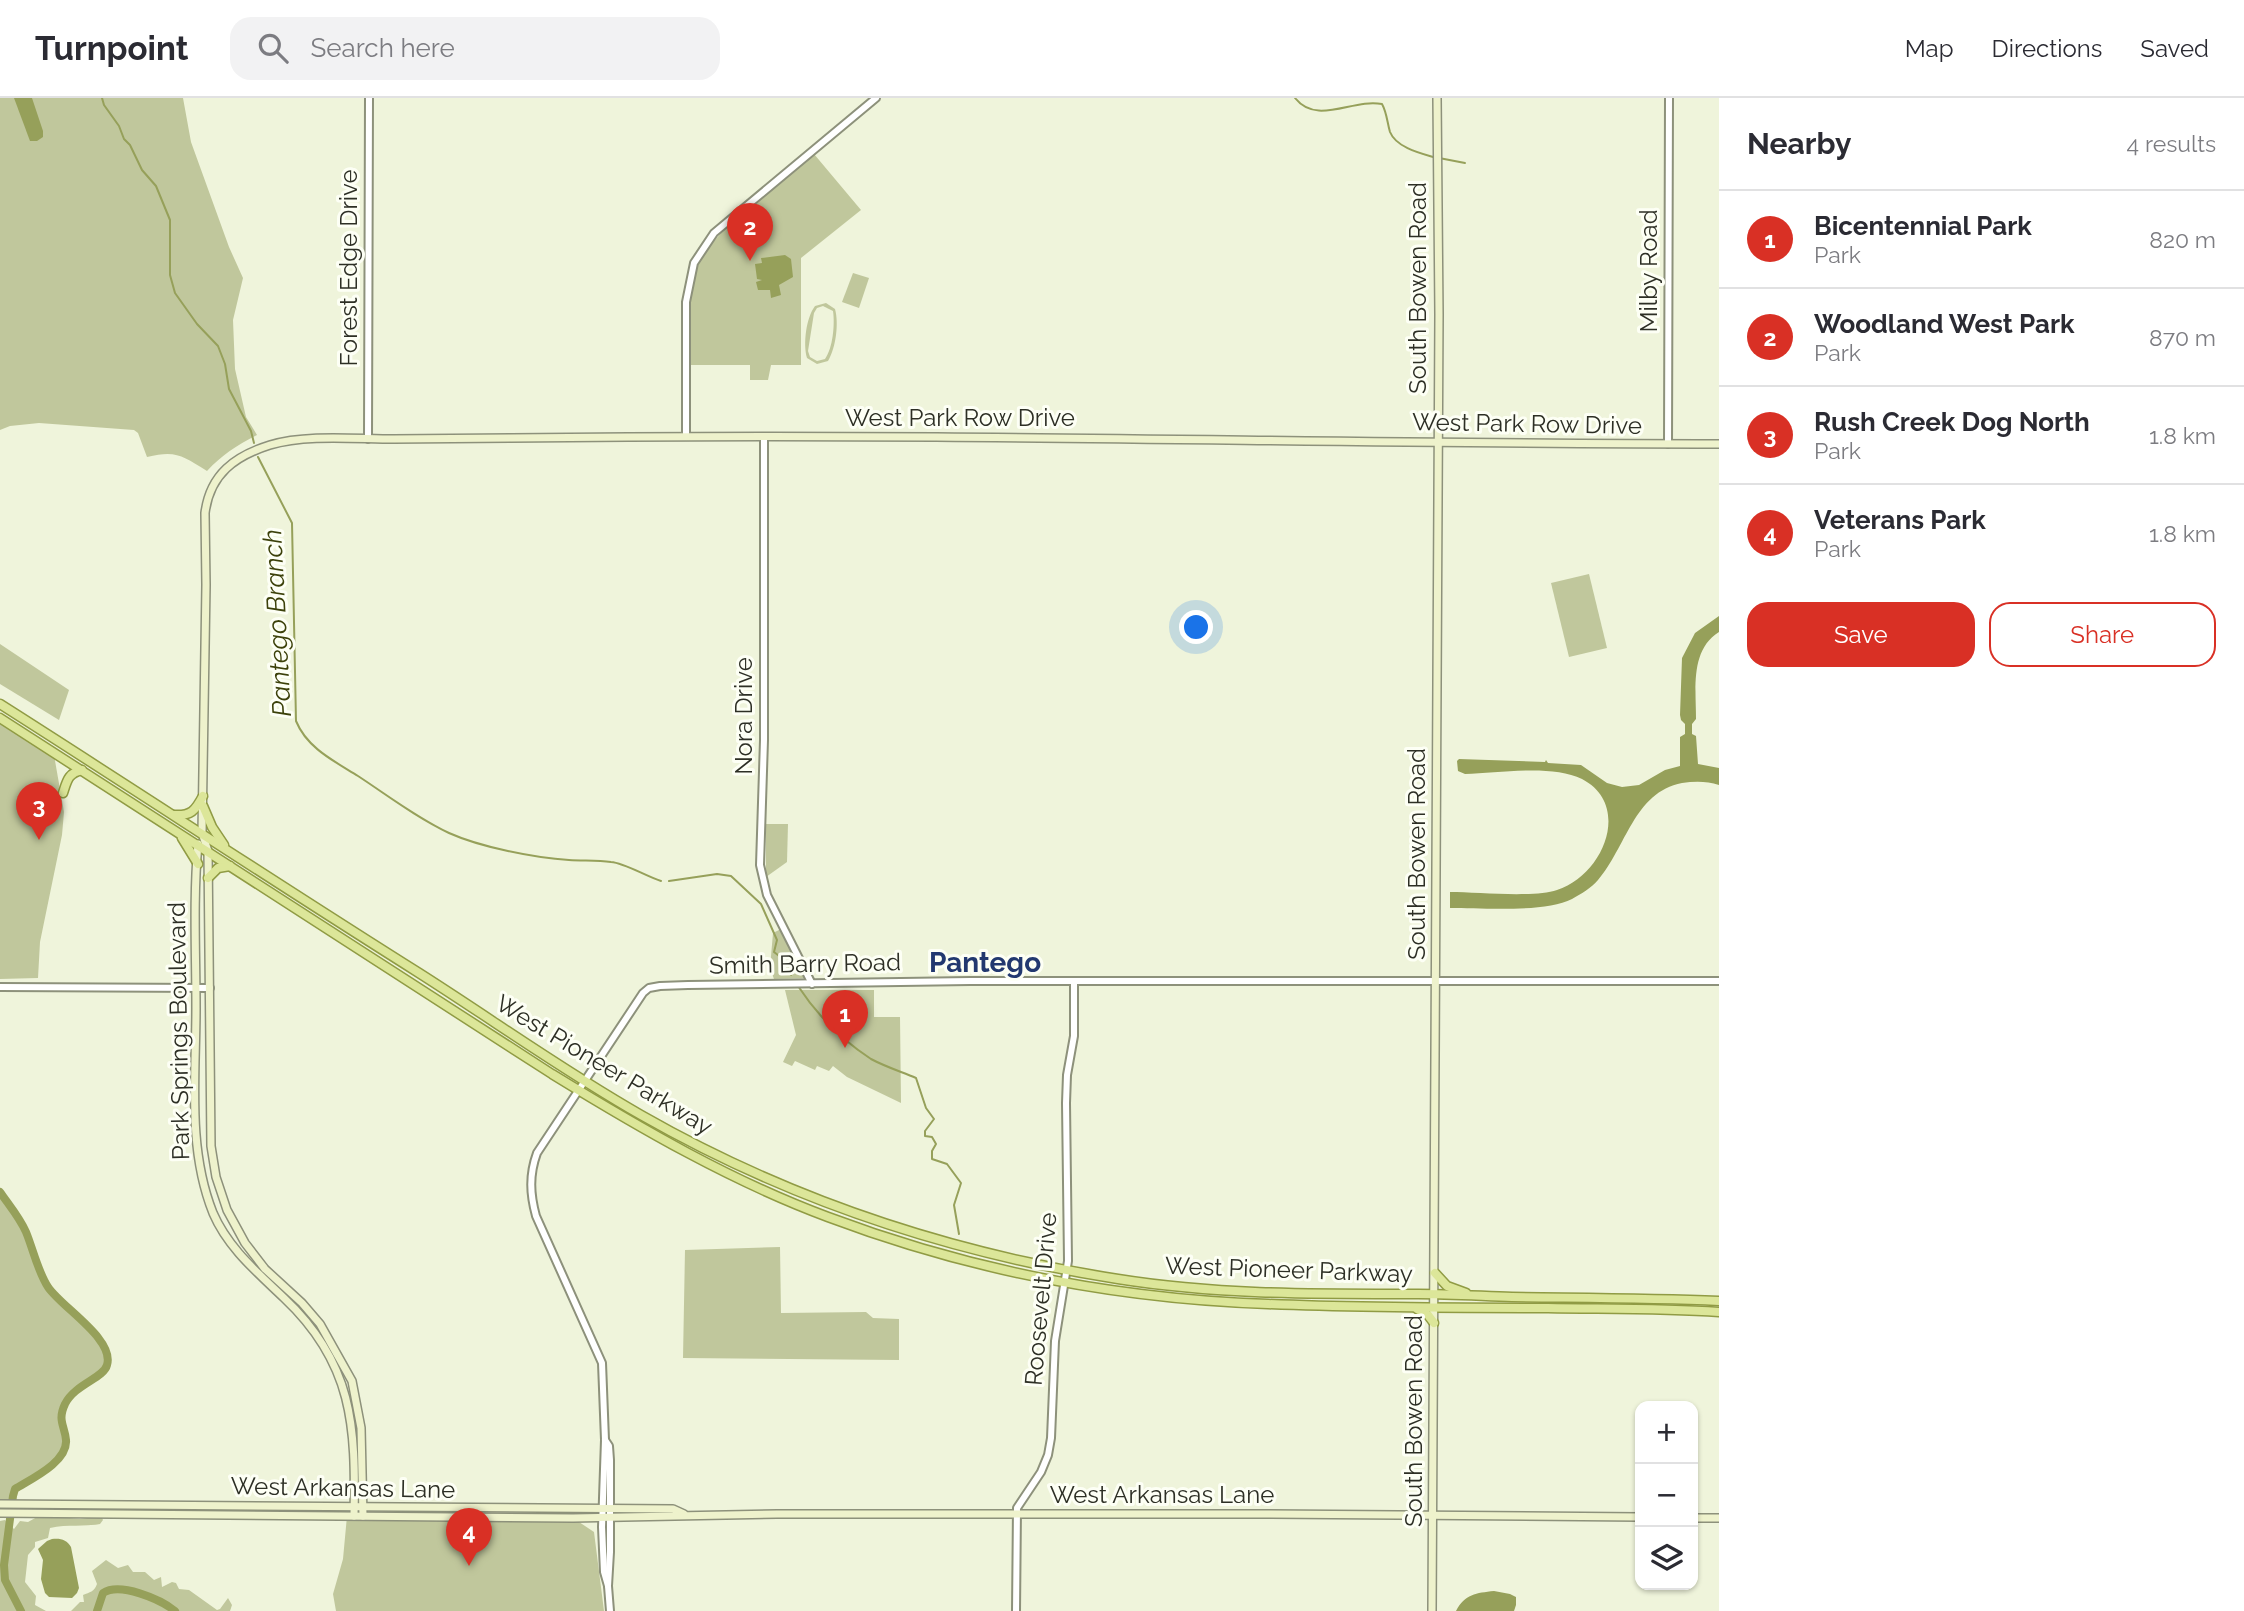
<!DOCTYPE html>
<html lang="en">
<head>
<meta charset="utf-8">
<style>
  :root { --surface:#fff; --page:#f2f2f3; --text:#2b2b33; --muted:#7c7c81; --line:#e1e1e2; --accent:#d93025 }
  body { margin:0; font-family:Raleway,sans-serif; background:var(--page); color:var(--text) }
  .controls { position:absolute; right:21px; bottom:21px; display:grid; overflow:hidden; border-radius:14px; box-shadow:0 2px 5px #0004 }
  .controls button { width:63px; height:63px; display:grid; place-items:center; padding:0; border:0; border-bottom:2px solid var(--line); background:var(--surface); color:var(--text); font:35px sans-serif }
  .you { position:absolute; left:1197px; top:530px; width:24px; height:24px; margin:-18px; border:5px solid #fff; border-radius:50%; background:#1a73e8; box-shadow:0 0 0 10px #1a73e833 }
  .badge { display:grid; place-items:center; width:46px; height:46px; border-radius:50%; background:var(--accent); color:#fff; font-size:23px; font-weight:700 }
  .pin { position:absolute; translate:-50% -58px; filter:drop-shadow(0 2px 4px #0008) }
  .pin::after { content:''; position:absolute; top:37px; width:24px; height:21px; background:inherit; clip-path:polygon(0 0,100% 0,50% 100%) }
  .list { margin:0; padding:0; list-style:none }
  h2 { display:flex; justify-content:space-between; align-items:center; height:91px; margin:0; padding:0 28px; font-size:30px }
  h2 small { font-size:23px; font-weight:400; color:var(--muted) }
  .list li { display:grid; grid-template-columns:46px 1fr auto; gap:21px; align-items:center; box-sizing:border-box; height:98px; padding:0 28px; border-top:2px solid var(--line) }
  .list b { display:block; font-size:26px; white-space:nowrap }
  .list p { margin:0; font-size:23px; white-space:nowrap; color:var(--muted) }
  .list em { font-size:23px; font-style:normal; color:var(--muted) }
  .actions { display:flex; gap:14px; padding:21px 28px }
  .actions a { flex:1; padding:16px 0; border:2px solid var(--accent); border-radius:21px; text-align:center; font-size:24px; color:var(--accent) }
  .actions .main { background:var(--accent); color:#fff }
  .icon { flex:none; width:38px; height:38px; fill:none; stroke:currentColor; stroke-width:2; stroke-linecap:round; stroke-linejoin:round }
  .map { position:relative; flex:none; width:1719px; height:1513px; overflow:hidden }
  header { display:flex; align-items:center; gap:42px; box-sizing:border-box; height:98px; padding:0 35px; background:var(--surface); border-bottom:2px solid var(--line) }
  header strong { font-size:33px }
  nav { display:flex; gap:38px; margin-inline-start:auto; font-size:24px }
  .search { width:490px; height:63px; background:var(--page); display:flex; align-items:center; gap:18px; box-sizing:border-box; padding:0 24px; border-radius:21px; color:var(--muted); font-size:26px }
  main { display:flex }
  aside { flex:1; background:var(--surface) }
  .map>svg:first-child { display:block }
  .green { fill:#c0c79c; fill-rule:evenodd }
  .water { fill:#96a05a }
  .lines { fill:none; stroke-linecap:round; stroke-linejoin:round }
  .stream { stroke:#96a05a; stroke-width:2 }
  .river { stroke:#96a05a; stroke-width:8 }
  .tertiary-casing { stroke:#8d917b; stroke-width:10 }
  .secondary-casing { stroke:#8d917b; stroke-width:10 }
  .primary-casing { stroke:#909b44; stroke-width:11 }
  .tertiary { stroke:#fff; stroke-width:6 }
  .secondary { stroke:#eef2cc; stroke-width:7 }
  .primary { stroke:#dce699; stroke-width:8 }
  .labels { text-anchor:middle; stroke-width:6; stroke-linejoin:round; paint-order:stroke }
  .street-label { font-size:24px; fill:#2d2f25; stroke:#fdfff5 }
  .water-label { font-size:26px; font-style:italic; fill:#3c410a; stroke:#fdfff5 }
  .quarter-label { font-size:28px; font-weight:bold; fill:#22386f; stroke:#fdfff5 }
</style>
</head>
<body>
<header>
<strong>Turnpoint</strong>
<div class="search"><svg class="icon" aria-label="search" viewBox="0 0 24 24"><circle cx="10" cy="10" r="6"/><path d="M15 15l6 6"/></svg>Search here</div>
<nav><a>Map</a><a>Directions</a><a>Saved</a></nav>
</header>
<main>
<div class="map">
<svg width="1719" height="1513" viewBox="0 0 1719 1513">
  <rect width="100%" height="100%" fill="#eff4db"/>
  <g class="green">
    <path d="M0 0H183L191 44 229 149 243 180 233 222 235 271 246 319 257 337C237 347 222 357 207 373 182 358 177 352 147 359L138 335 134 332 39 325 10 328 0 332Z"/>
    <path d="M814 56 861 112 801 160V267H771L768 282H750V267H689C689 239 686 209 692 182 705 134 776 88 814 56Z"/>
    <path d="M853 175 869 180 859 210 842 204Z"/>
    <path d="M826 205 835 211C839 225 836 250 828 263L817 266 807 260C803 246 806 220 815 208ZM823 208 833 213C835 226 833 250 825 261L817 263 810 259 808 253 814 215 817 210Z"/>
    <path d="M1589 476 1607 550 1569 559 1551 485Z"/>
    <path d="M0 546 69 592 59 622 0 586Z"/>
    <path d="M0 623 54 657 64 714 62 737 40 844 38 880 0 881Z"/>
    <path d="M766 726H788L787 764 766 779Z"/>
    <path d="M783 830 806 875 805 880 774 881 770 870 773 835Z"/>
    <path d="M785 892H874V919H900L901 1005 847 979 833 968 829 973 817 968 815 972 795 963 792 968 783 964 796 937Z"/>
    <path d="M0 1094C9 1107 20 1120 26 1134 33 1151 38 1173 48 1189 61 1209 115 1241 107 1267 103 1283 70 1286 63 1311 59 1326 65 1330 66 1342 68 1364 31 1381 15 1391L12 1402H0Z"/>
    <path d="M780 1149 781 1215 866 1214 873 1220 899 1221V1262L683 1260 685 1152Z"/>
    <path d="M48 1418 80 1421 101 1418 103 1422 100 1426C84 1429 68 1426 50 1430L48 1440 35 1444V1449L28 1457 25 1484 36 1498 35 1507 46 1513H0V1423L5 1422 14 1431 20 1423 28 1424 37 1419Z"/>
    <path d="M347 1418 573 1420 594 1434 604 1513H336L333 1496 343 1461Z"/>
    <path d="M106 1462 118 1470 128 1467 133 1474H145L154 1482 161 1479 162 1489 172 1484 176 1485 179 1491 189 1492 217 1512 220 1511 228 1500 232 1507 230 1513H71L80 1504H84L83 1497C90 1494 94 1494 97 1486L92 1473Z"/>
  </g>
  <g class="water">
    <path d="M14 0H32L43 33V39L37 43H30Z"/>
    <path d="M785 157 791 161 793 179 779 187 781 197 771 200 770 192H758L756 184 762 182 757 181 755 166 762 165 761 160Z"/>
    <path d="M1719 518V534C1690 552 1696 591 1696 621L1692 626V636L1696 638 1698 666 1719 670V687C1707 683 1695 683 1682 685 1634 694 1626 750 1598 782 1591 790 1581 796 1572 801 1545 815 1482 810 1450 810V794C1477 794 1533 800 1557 792 1604 777 1632 707 1582 681 1552 666 1499 675 1465 676L1458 673 1457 663 1459 661 1545 664 1546 662 1548 665 1581 667 1607 685 1622 689 1639 687 1665 672 1680 668V639L1685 636V626L1681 622 1680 617 1682 560 1695 535Z"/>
    <path d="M52 1441C61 1440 67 1442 71 1449L79 1490 77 1495 72 1500 49 1499 45 1495 41 1481 43 1462 38 1451 47 1443Z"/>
    <path d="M1494 1493 1510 1496 1516 1499V1507L1514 1513H1456C1465 1496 1476 1495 1494 1493Z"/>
  </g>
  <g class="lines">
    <g class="stream">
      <path d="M102 0 104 7 119 28 124 41 130 47 142 72 156 88 170 122V177L175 195 197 226 218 248 225 266 229 291 251 333 254 345"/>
      <path d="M1295 0C1317 28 1353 0 1382 6 1387 15 1387 24 1390 34 1396 49 1419 55 1433 59"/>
      <path d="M1439 60 1465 65"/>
      <path d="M258 359 292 425 296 623C307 650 334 663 358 678 387 697 417 720 449 735 480 749 535 760 569 762 583 763 597 762 611 764 625 765 645 778 661 783"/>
      <path d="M669 783 717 776 731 778 761 806 777 842 774 854 787 864 791 877"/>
      <path d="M798 888C817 917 842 942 871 961 886 969 902 974 916 980L926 1010 934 1021 925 1033V1038L932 1039 936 1046 932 1053V1061L947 1066 961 1085 954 1107 959 1136"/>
    </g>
    <g class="river">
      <path d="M0 1094C9 1107 20 1120 26 1134 33 1151 38 1174 48 1189 61 1209 115 1241 107 1267 104 1280 75 1286 65 1306 57 1323 65 1328 66 1342 68 1364 31 1381 15 1391L13 1398 4 1467 5 1482 21 1513"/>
      <path d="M97 1513 103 1495C120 1484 160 1501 175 1513"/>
    </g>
    <defs>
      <g id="tertiary">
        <path d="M686 338V204L694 165 714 135 876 0"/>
        <path d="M764 339V642L760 767 767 797 812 886"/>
        <path d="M368 341 369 0"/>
        <path d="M1668 346 1669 0"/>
        <path d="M0 889 210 890"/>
        <path d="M605 1342 609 1348 610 1362V1454L608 1488 610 1513"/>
        <path d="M608 1488 604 1474 602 1429 605 1342 602 1265 536 1118C530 1096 529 1077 537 1055L643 895 649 890 660 888 688 887 970 883H1719"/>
        <path d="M1016 1513 1017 1410 1041 1374 1048 1357 1051 1340 1055 1243 1068 1163 1066 1005 1067 977 1074 938V884"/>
      </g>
      <g id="secondary">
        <path d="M198 746C193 800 196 856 196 910 196 978 187 1050 213 1115 228 1150 257 1174 284 1200 353 1265 356 1328 354 1418"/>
        <path d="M0 1406 673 1411 684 1416"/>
        <path d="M0 1415 573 1420 777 1416H1265L1640 1419"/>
        <path d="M363 1418 361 1330 352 1283 320 1226 302 1205 265 1171 245 1145 227 1112 216 1079 211 1048 208 753 202 735 206 487 205 415C210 376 235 358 270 347 306 336 356 341 394 341 472 340 550 340 628 339 992 336 1355 346 1719 346"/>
        <path d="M1693 1420H1719"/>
        <path d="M1432 1513 1439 216 1437 0"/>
      </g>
      <g id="primary">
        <path d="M0 606C140 695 279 787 419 875 493 922 565 974 641 1017 788 1101 951 1155 1118 1181 1218 1197 1318 1196 1418 1196 1450 1196 1481 1198 1512 1199 1581 1200 1650 1200 1719 1203"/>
        <path d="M0 620 552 976C640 1030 731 1083 828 1119 969 1172 1118 1201 1268 1206 1361 1210 1455 1210 1548 1210 1605 1211 1662 1210 1719 1214"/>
        <path d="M63 695C67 683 68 675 82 672"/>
        <path d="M203 708 212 729 224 747"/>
        <path d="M174 717C191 718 195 713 203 698"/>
        <path d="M182 740 198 766"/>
        <path d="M208 780 218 770 230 768"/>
        <path d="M1435 1175 1447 1188 1466 1195"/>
        <path d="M1417 1211 1428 1217 1434 1225"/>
      </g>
    </defs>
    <use href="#tertiary" class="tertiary-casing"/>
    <use href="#secondary" class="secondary-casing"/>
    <use href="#primary" class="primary-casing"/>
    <use href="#tertiary" class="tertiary"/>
    <use href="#secondary" class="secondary"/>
    <use href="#primary" class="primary"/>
  </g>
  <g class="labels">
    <g class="street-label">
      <text transform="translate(349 170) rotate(-90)" y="8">Forest Edge Drive</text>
      <text transform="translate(1649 173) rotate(-90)" y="8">Milby Road</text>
      <text transform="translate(1418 190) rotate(-90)" y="8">South Bowen Road</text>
      <text x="960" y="328">West Park Row Drive</text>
      <text transform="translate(1527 326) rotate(1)" y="8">West Park Row Drive</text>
      <text transform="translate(744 618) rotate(-90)" y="8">Nora Drive</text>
      <text transform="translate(1417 756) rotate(-90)" y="8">South Bowen Road</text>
      <text transform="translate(805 866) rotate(-1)" y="8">Smith Barry Road</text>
      <text transform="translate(179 933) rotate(-91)" y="8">Park Springs Boulevard</text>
      <text transform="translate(604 967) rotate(31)" y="8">West Pioneer Parkway</text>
      <text transform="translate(1289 1172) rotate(2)" y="8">West Pioneer Parkway</text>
      <text transform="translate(1041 1201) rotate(-85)" y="8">Roosevelt Drive</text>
      <text transform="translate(1414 1323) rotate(-90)" y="8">South Bowen Road</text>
      <text transform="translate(343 1390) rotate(1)" y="8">West Arkansas Lane</text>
      <text x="1162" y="1405">West Arkansas Lane</text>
    </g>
    <g class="water-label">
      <text transform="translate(277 525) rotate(-93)" y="9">Pantego Branch</text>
    </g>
    <g class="quarter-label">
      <text x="985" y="874">Pantego</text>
    </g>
  </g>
</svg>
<div class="controls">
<button>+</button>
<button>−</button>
<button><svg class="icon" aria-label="layers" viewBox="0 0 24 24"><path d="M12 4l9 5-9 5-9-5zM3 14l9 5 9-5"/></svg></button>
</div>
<div class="you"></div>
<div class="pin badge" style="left:845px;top:950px">1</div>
<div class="pin badge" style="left:750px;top:163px">2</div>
<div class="pin badge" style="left:39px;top:742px">3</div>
<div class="pin badge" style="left:469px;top:1468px">4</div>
</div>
<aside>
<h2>Nearby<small>4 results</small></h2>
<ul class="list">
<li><span class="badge">1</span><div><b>Bicentennial Park</b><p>Park</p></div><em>820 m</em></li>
<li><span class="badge">2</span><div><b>Woodland West Park</b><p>Park</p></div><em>870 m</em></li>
<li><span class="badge">3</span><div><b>Rush Creek Dog North</b><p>Park</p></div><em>1.8 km</em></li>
<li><span class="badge">4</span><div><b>Veterans Park</b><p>Park</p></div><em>1.8 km</em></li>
</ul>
<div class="actions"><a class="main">Save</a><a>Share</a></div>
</aside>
</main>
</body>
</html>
